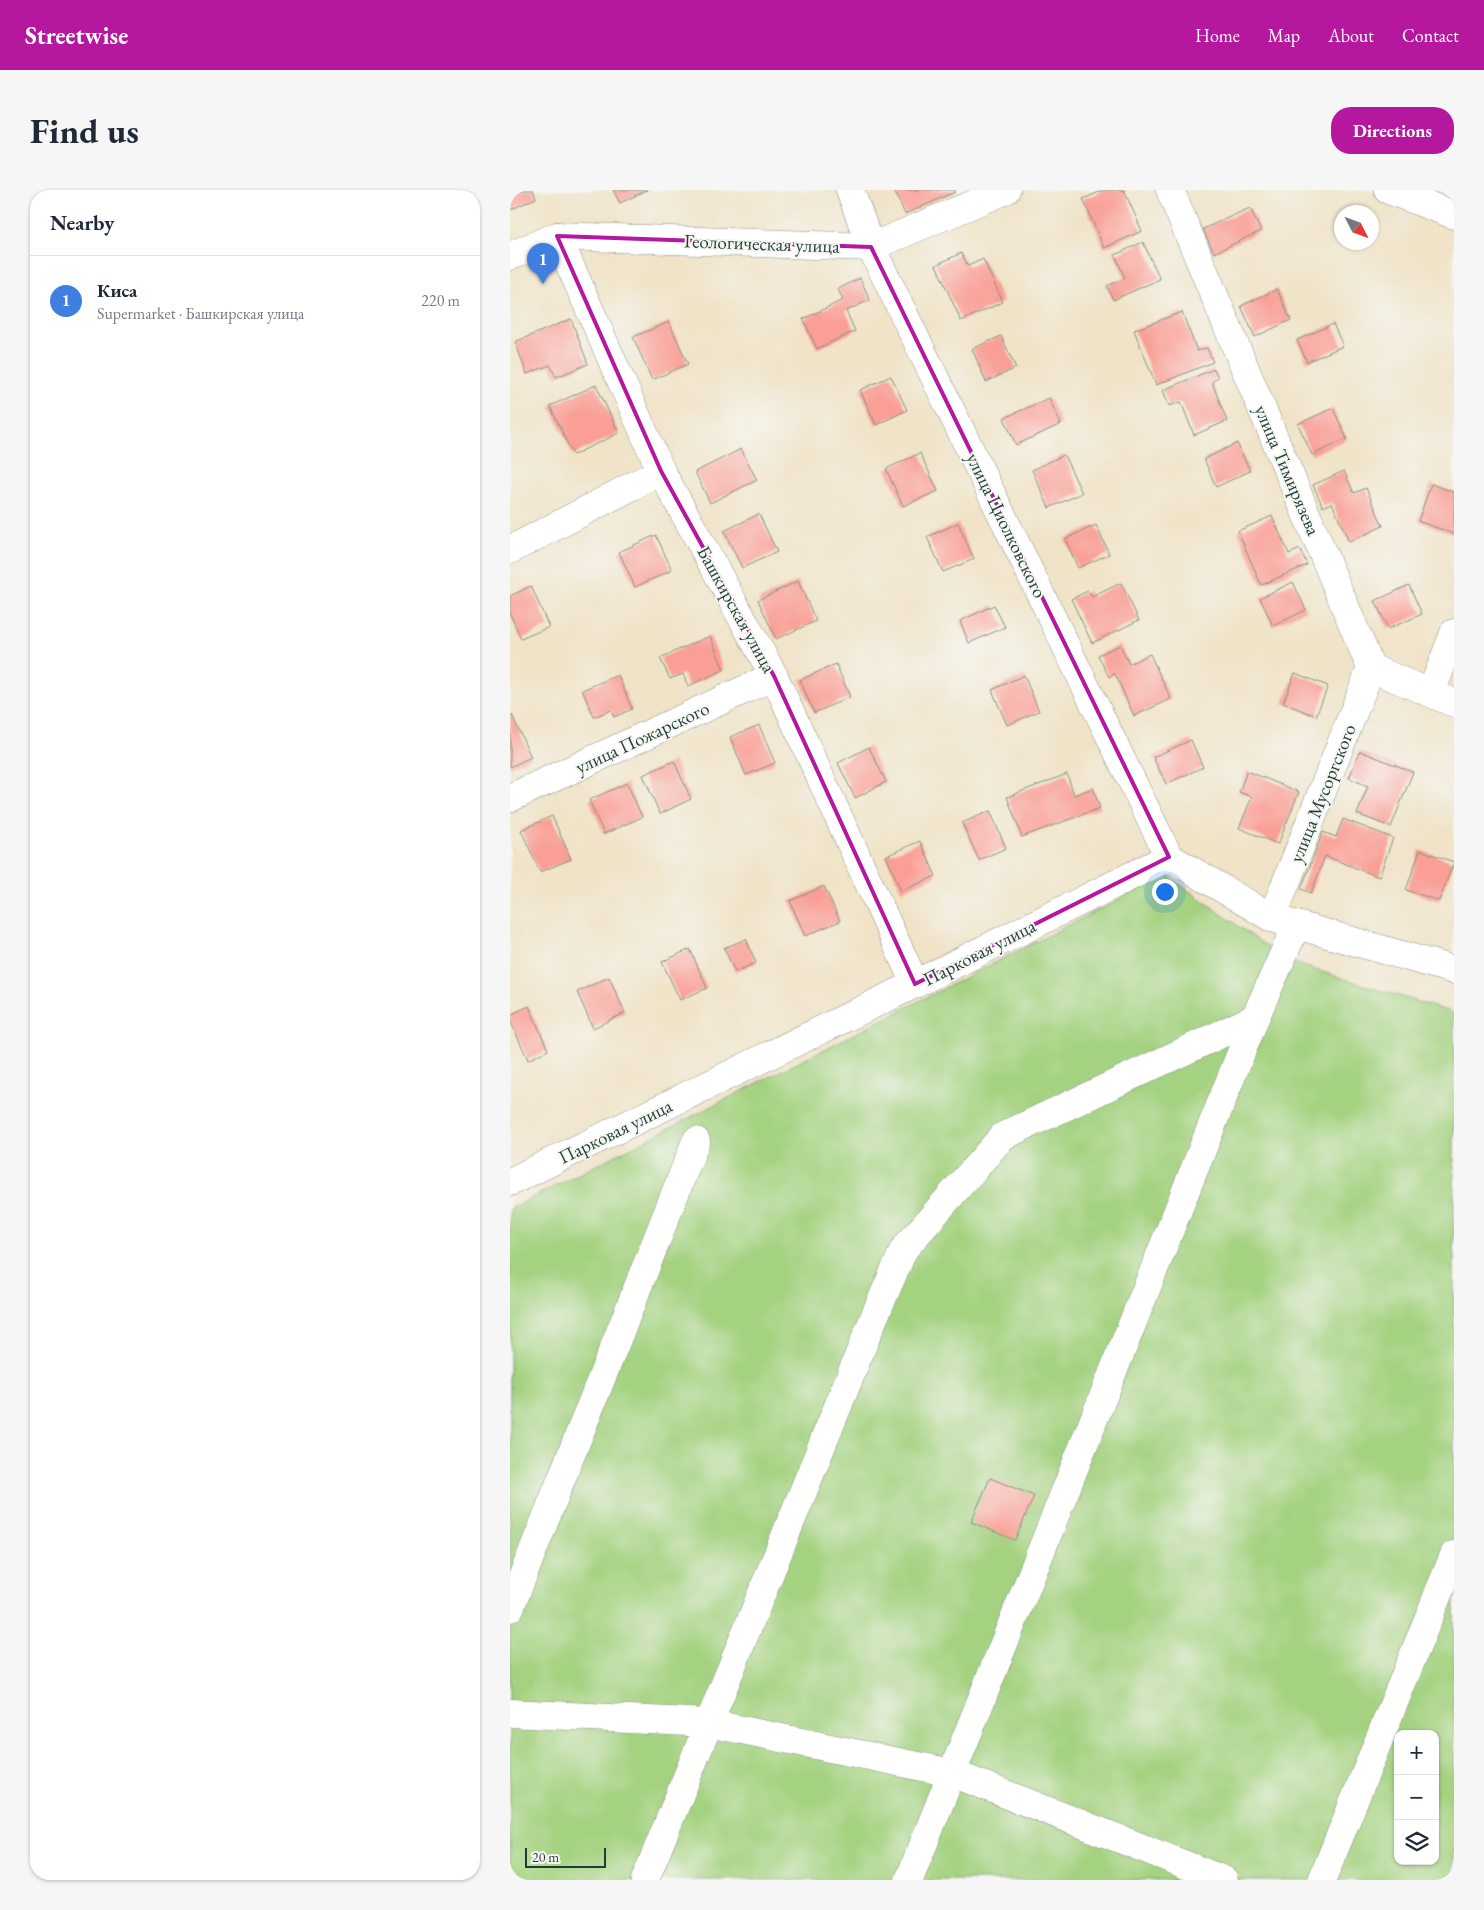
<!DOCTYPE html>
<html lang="en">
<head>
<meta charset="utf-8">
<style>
  :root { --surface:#fff; --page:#f6f6f7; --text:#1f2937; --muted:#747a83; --line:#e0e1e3; --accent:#b5179e }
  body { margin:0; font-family:"EB Garamond",serif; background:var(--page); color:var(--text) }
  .controls { position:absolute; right:15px; bottom:15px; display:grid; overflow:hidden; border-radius:10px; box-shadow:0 1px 4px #0004 }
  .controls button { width:45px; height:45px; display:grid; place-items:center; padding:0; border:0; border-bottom:1px solid var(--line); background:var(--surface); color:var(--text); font:25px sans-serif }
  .compass { position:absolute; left:824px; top:15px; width:45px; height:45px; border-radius:50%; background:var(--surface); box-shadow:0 1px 4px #0004; rotate:132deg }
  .scale { position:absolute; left:15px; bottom:12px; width:81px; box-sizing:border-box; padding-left:5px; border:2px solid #1f3d34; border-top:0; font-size:14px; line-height:18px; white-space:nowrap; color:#1f3d34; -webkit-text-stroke:4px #f6f6f2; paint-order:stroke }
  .you { position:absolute; left:654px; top:701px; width:18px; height:18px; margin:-12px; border:4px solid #fff; border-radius:50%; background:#1a73e8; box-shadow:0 0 0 8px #1a73e833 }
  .badge { display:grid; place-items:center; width:32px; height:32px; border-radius:50%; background:var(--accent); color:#fff; font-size:16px; font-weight:700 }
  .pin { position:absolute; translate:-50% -41px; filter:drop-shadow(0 1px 2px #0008) }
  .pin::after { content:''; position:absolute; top:26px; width:18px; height:15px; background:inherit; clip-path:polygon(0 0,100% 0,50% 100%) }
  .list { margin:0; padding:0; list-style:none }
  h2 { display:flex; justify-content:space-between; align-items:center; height:65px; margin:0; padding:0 20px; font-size:21px }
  h2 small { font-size:16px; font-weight:400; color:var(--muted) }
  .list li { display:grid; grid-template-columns:32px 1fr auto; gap:15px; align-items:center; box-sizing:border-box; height:90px; padding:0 20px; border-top:1px solid var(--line) }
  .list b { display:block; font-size:19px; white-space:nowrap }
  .list p { margin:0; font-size:16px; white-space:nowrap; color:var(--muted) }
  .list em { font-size:16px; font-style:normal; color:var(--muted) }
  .icon { flex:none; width:28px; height:28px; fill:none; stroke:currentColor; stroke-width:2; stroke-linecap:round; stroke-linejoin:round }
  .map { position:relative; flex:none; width:944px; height:1690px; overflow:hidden; border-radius:20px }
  header { display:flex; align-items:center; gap:30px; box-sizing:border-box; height:70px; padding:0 25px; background:var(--accent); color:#fff }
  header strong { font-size:24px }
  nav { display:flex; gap:28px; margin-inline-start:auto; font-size:18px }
  .intro { display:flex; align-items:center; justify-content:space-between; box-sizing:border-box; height:120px; padding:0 30px }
  h1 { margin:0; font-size:35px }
  .button { padding:12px 22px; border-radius:20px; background:var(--accent); color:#fff; font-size:18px; font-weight:700 }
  main { display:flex; gap:30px; padding:0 30px }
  aside { flex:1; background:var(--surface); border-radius:20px; box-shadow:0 1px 4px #0004 }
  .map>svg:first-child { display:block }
  .green { fill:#a4d280; stroke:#62885a; fill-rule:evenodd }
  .building { fill:#f99f95 }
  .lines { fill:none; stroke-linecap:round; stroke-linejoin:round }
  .minor-casing { stroke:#88907e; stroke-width:29 }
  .minor { stroke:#fff; stroke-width:28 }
  .marked { fill:none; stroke:#b5179e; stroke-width:4; stroke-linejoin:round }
  .labels { text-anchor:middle; stroke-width:4; stroke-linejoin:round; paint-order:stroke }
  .street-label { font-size:19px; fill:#1f3d34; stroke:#f6f6f2 }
</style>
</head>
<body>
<header>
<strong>Streetwise</strong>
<nav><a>Home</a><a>Map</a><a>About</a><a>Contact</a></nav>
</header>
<div class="intro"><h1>Find us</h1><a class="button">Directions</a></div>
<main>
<aside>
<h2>Nearby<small></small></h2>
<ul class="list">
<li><span class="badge" style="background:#3f7fe0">1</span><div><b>Киса</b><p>Supermarket · Башкирская улица</p></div><em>220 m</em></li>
</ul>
</aside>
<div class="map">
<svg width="944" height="1690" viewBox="0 0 944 1690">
  <rect width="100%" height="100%" fill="#f6f6f2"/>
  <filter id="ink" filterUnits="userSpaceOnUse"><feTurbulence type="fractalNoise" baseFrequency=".02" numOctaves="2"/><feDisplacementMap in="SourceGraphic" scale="10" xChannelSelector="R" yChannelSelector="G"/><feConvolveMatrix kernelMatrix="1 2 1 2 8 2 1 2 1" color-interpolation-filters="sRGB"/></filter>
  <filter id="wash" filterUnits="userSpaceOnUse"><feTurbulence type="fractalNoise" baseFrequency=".0096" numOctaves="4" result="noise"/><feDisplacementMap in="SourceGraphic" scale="20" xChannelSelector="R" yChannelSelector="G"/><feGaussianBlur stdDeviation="1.12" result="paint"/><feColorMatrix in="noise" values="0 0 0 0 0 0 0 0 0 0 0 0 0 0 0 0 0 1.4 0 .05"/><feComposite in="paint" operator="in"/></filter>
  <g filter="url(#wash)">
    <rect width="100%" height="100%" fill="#f0e3c8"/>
    <path class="green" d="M657 685 777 771 944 823V1690H0V1019ZM888 1544H925V1671H888Z"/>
    <g id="blocks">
      <g class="building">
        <path d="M0 0H23L26 8 0 20Z"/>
        <path d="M103 0H137L110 13Z"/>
        <path d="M384 0H445V2L395 24Z"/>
        <path d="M594 0H614L632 41 594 58 573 9Z"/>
        <path d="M740 18 751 41 704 63 693 39Z"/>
        <path d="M633 52 650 89 603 110 597 96 615 88 605 65Z"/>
        <path d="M451 63 458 76 473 69 493 112 451 131 426 75Z"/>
        <path d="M350 88 360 110 336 121 345 141 307 159 293 129 333 110 328 99Z"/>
        <path d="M767 99 781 130 745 147 731 116Z"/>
        <path d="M672 122 687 161 697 158 703 172 646 195 624 140Z"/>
        <path d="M61 129 78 174 46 187 40 175 17 184 5 152Z"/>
        <path d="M159 132 178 174 142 190 123 147Z"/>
        <path d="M823 134 833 156 797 172 787 150Z"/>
        <path d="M491 146 506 178 476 192 462 159Z"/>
        <path d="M704 179 708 187 702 192 717 231 684 245 671 212 659 216 653 200Z"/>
        <path d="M381 186 397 220 366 235 350 200Z"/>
        <path d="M86 195 109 243 63 265 40 216Z"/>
        <path d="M539 208 551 234 506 255 494 228Z"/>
        <path d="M823 218 837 249 802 265 788 234Z"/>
        <path d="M727 253 740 281 706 297 694 269Z"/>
        <path d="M231 259 247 290 200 313 185 282Z"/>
        <path d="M410 263 428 301 393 316 376 279Z"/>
        <path d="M554 265 572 303 539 318 522 280Z"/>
        <path d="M834 281 844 303 856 298 873 336 839 352 822 313 813 317 803 295Z"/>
        <path d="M921 294 944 302V344L908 331Z"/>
        <path d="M249 324 267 362 232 378 214 341Z"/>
        <path d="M762 326 779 364 790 359 797 375 751 395 728 341Z"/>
        <path d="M448 333 464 369 433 382 417 347Z"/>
        <path d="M586 335 599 364 568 378 555 349Z"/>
        <path d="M146 345 162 380 125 397 109 362Z"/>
        <path d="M288 391 306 431 266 449 248 410Z"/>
        <path d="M783 392 796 420 763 436 750 408Z"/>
        <path d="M611 393 629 430 582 453 561 409 578 401 582 407Z"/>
        <path d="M899 395 912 424 878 439 865 411Z"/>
        <path d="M21 396 39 437 11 449 0 424V406Z"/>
        <path d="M484 415 495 437 459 453 450 431Z"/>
        <path d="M200 446 214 480 178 496 173 484 160 489 150 468Z"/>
        <path d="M610 455 619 474 640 464 661 509 624 526 605 484 599 487 588 465Z"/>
        <path d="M326 474 340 507 304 523 290 490Z"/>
        <path d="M785 483 818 496 806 526 773 513Z"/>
        <path d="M108 485 122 519 104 527 101 520 84 527 72 500Z"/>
        <path d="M514 485 529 521 497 535 482 500Z"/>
        <path d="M2 525 21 567 0 577V526Z"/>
        <path d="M249 535 265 573 236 585 220 547Z"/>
        <path d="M681 550 693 577 656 594 643 567Z"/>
        <path d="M359 557 376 592 345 608 328 573Z"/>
        <path d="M850 561 903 582 881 637 847 624 858 596 839 588Z"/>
        <path d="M164 571 181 609 150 624 133 585Z"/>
        <path d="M737 581 789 602 768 654 729 638 742 607 729 602Z"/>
        <path d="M557 584 564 605 583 598 590 618 512 647 497 607Z"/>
        <path d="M117 593 132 627 94 644 79 610Z"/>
        <path d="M480 621 496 658 469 670 452 633Z"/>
        <path d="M42 626 61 669 30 682 11 640Z"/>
        <path d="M833 629 883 648 869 687 815 666 801 703 791 699 813 642 826 647Z"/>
        <path d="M410 651 426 686 391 701 376 666Z"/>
        <path d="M910 660 944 672 929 711 896 700Z"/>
        <path d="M314 696 330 731 295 746 280 711Z"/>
        <path d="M236 749 246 773 225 782 214 758Z"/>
        <path d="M180 759 197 798 170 810 152 772Z"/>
        <path d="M99 787 115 823 83 838 67 802Z"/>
        <path d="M19 816 38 860 18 870 0 830V825Z"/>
        <path d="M480 1288 524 1306 505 1350 461 1332Z"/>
      </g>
    </g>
  </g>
  <g filter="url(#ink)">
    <use href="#blocks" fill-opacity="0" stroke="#88907e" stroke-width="1"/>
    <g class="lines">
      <defs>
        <g id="minor">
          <path d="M340 0 361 57 659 667"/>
          <path d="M660 0 861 478 944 513"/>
          <path d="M878 0 944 25"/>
          <path d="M47 46 151 281 264 486 405 794"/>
          <path d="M0 66 47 46 361 57 496 0"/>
          <path d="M0 360 151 281"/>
          <path d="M921 503 944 443"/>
          <path d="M0 608 264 486"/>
          <path d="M762 728 861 478"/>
          <path d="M0 992 405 794 659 667 762 728 944 780"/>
          <path d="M0 1418 186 951"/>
          <path d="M0 1523 198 1533 442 1583 714 1690"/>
          <path d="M135 1690 365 1125 394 1059 493 946 745 828"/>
          <path d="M399 1690 745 828 786 736"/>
          <path d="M812 1690 944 1365"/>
        </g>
      </defs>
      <use href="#minor" class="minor-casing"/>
      <use href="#minor" class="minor"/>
    </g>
  </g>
  <path class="marked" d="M47 46 361 57 659 667 405 794 264 486 151 281Z"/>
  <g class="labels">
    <g class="street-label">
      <text transform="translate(252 53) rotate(2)" y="7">Геологическая улица</text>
      <text transform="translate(778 280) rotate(67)" y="7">улица Тимирязева</text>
      <text transform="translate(497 335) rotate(64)" y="7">улица Циолковского</text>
      <text transform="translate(227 419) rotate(61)" y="7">Башкирская улица</text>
      <text transform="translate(132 547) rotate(-25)" y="7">улица Пожарского</text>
      <text transform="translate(812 603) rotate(-68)" y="7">улица Мусоргского</text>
      <text transform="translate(469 762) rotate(-27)" y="7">Парковая улица</text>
      <text transform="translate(105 941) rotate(-26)" y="7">Парковая улица</text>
    </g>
  </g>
</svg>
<div class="controls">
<button>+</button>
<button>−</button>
<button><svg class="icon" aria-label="layers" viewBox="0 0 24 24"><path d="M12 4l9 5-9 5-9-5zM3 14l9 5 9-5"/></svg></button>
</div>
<svg class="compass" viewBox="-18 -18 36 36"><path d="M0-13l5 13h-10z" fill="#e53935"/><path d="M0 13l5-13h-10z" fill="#747a83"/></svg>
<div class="scale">20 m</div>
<div class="you"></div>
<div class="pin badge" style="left:33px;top:94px;background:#3f7fe0">1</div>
</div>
</main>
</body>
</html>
